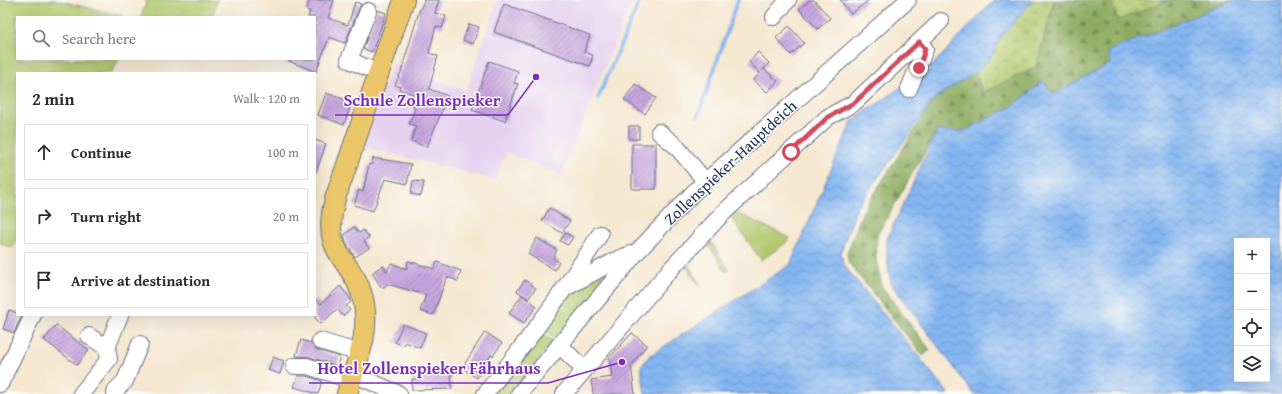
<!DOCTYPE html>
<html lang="en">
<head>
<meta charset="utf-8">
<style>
  :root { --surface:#fff; --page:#f7f7f7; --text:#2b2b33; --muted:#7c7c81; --line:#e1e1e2 }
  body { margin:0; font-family:"Gentium Book Plus",serif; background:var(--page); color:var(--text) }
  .controls { position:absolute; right:12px; bottom:12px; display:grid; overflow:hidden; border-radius:0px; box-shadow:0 4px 16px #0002 }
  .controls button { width:36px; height:36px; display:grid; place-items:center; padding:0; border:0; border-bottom:1px solid var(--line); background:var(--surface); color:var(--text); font:20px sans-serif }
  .stop { position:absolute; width:12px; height:12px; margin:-9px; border:3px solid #d1495b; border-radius:50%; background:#fff }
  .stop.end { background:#d1495b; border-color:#fff; box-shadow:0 1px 4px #0008 }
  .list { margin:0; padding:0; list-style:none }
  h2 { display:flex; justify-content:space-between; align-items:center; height:52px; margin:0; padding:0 16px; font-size:17px }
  h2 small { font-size:13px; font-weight:400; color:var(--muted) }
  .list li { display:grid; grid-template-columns:26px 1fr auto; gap:12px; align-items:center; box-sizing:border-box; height:56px; margin:0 8px 8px; padding:0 8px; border:1px solid var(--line); border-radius:0px }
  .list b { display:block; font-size:15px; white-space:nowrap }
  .list em { font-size:13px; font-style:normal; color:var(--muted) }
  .icon { flex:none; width:22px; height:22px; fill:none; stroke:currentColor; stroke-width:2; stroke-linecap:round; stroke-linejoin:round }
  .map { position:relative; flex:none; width:1282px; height:394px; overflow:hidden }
  .search { position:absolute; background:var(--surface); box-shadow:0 4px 16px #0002; left:16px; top:16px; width:300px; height:44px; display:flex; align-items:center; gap:10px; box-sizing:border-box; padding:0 14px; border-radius:0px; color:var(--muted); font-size:15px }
  .panel { position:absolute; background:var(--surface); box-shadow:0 4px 16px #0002; left:16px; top:72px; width:300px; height:244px; border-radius:0px }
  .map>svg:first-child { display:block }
  .built { fill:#e6d2f0 }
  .green { fill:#b2c86d; stroke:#667c66 }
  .forest { fill:url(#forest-firs); stroke:#546e5f }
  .wetland { fill:url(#wetland-marsh); stroke:#667c66 }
  .water { fill:url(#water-waves); stroke:#5072a7; fill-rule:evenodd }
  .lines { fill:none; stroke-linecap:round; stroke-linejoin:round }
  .stream { stroke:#84b5f0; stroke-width:3.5 }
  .building { fill:url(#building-hatch) }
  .minor-casing { stroke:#676f86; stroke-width:18 }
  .major-casing { stroke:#676f86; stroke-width:22 }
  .minor { stroke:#fff; stroke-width:16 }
  .major { stroke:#ebc669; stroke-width:20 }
  .route { stroke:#d1495b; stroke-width:5 }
  .labels { text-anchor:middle; stroke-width:3; stroke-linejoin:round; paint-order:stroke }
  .street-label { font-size:16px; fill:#1b2f5e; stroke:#fdfcf7 }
  .leader { fill:none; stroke:#7b2cbf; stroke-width:1.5 }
  .callout-dot { fill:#7b2cbf; stroke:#fdfcf7; stroke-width:1.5 }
  .callout-label { font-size:17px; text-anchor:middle; font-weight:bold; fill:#7b2cbf; stroke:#fdfcf7; stroke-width:3; stroke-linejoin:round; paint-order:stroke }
</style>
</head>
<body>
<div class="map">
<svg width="1282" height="394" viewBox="0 0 1282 394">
  <defs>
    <pattern id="forest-firs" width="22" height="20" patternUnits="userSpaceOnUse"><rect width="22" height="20" fill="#8dac60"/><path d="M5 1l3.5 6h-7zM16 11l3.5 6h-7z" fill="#728c52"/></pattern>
    <pattern id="wetland-marsh" width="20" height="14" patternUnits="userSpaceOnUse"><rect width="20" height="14" fill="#b2c86d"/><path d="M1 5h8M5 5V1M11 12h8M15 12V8" fill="none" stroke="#98ac61"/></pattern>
    <pattern id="water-waves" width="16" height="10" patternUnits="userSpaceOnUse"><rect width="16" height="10" fill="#84b5f0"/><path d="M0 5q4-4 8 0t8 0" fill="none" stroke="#6b94c6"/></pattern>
    <pattern id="building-hatch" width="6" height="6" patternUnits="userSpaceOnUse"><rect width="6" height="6" fill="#c7a5de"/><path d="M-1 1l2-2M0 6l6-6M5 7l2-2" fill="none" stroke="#a187b7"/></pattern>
  </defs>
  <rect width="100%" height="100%" fill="#fdfcf7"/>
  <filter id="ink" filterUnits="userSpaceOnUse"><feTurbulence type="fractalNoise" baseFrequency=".025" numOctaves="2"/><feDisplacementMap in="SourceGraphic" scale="8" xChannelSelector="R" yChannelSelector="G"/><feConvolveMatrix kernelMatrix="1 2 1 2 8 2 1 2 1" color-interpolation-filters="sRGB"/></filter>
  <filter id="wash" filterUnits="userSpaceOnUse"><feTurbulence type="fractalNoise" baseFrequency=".012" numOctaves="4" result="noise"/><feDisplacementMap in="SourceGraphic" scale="16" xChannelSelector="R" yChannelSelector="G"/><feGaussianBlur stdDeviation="0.9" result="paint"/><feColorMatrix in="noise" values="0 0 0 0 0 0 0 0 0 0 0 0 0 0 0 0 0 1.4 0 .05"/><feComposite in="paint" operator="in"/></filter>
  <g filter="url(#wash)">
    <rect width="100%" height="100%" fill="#f5e7d0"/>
    <path class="built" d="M498 0H632L561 175 506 152 495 180 364 147 393 63 466 91Z"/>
    <g class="green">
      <path d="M0 0H57L125 17H17V59H119L111 73H17V239L12 248 0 243Z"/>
      <path d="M147 0H217L212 17H141Z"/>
      <path d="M735 212 790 238 787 242 761 260 731 217Z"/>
      <path d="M708 241 711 242 729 270 726 272 708 244 686 261 701 285 699 286 685 265 675 273 696 248Z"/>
      <path d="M617 266 555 338 544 328 572 290Z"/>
      <path d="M540 331 553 341 510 394H490Z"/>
    </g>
    <path class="forest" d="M1060 0H1111L1118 20 1168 0H1234L1109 51 1110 64 1053 94 1043 82 1013 106 964 131H937L877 235 876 259 882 287 930 350 923 356 848 262 847 253 863 211 936 97 976 72 982 93 1036 67 1054 3Z"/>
    <g class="wetland">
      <path d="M1033 0H1060L1053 3 1036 67 982 93 976 72 990 58 995 50 999 39Z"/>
      <path d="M1111 0H1168L1118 20Z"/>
    </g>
    <g class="water">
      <path d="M994 0H1033L999 39 995 50 990 58 976 72 936 97 857 207 841 252 843 264 949 394H645L641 367 649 356 790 265 852 121 903 86 914 90 930 68Z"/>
      <path d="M1234 0H1282V394H974L891 284 887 258V239L937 131H964L1013 106 1043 81 1053 94 1110 64 1108 51ZM1237 241H1267V379H1237Z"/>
    </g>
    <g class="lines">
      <g class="stream">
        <path d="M598 98 640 0"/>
        <path d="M698 116 738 0"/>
      </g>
    </g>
    <g id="blocks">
      <g class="building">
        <path d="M310 0H334L328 18 348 25 355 2 361 4 345 43 329 37 316 72 286 60V59H315V17H308L310 11 306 10Z"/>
        <path d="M424 0H439L435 13 446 16 442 28 436 26 429 53 438 56 429 89 448 96 427 147 411 141 416 126 409 124 415 109 413 105 419 96 399 89 400 87 395 85 401 72 420 8H421Z"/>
        <path d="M810 0H814L830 18 818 29 799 9Z"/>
        <path d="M840 0H869L851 14Z"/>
        <path d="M504 4 590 35 584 52 593 55 590 66 494 32Z"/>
        <path d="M377 10 386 13 372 52 363 49Z"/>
        <path d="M469 24 479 27 473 44 463 40Z"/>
        <path d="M789 26 804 43 791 55 776 38Z"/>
        <path d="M758 52 769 63 762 71 764 69 778 81 767 92 753 80 760 73 749 62Z"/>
        <path d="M489 61 518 71 514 83 518 84 505 121 472 110Z"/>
        <path d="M635 84 656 98 645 114 624 100Z"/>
        <path d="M326 93 352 102 344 125 318 115Z"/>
        <rect x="629" y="126" width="10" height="13"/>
        <path d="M315 140 326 144 316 172H315Z"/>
        <rect x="632" y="144" width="24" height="45"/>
        <path d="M373 158 411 164 407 184 385 179 373 211 354 205 359 190 363 192 369 164 372 165Z"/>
        <path d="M413 181 424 182 421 196 411 194Z"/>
        <path d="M549 208 570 221 562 233 542 221Z"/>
        <path d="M354 227 359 233 363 230 369 237 364 241 369 248 355 257 346 242 344 235Z"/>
        <path d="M565 233 573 237 568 245 560 241Z"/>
        <path d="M537 238 557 250 553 258 559 262 555 270 528 254Z"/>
        <path d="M408 261 434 269 437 262 461 271 458 281 447 277 433 315 420 311 426 295 388 284 382 288 372 273 383 265 387 272 391 263 406 269Z"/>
        <path d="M525 280 536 288 528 299 517 291Z"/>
        <path d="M340 286 350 298 351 302 346 306 350 310 343 316 337 309 321 324 315 318V299L321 304Z"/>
        <path d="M522 295 537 306 524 323 509 313Z"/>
        <path d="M9 310 17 313V315H22L14 333 3 329Z"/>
        <path d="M403 324 426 333 420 348 405 342 404 346 395 342Z"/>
        <path d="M56 325 89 350 77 365 44 340Z"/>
        <path d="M485 332 502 343 493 356 491 355 477 378 462 368Z"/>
        <path d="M632 333 647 345 631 366 635 394H593L591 380 612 377 609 358Z"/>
        <path d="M301 340 311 343 317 350 340 357 337 366 310 357 296 356Z"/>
        <path d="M273 357 284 361 280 374 268 370Z"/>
        <path d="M440 373H451L452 389 412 390V379H421V374Z"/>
        <path d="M298 376H306L322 381 318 394 294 387Z"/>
      </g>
    </g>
  </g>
  <g filter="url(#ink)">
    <use href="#blocks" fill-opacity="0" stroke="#676f86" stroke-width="1"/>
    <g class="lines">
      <defs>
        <g id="minor">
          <path d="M368 11 349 60 379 73"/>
          <path d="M774 17 788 0"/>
          <path d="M909 89 925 49 919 42"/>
          <path d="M659 132 676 146 705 181"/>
          <path d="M569 286 618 259 634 253"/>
          <path d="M320 341 360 353"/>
          <path d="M559 345 584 369"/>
          <path d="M107 348 120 315"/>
          <path d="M294 366H307L351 380"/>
          <path d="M353 374 399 394"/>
          <path d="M0 384 33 315"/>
          <path d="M81 394 109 359 107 348 89 336"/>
          <path d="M115 394 116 390 125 381 140 344"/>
          <path d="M485 394C527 342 565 291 600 234"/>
          <path d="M519 394 637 252 694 192 908 0"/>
          <path d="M564 394 669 271 723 213 828 117 854 103 941 21"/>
        </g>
        <path id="major" d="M347 394C355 365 370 336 364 304 356 257 319 259 335 199L404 0"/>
      </defs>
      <use href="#minor" class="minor-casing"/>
      <use href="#major" class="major-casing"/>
      <use href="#minor" class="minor"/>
      <use href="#major" class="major"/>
    </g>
  </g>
  <g class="lines" filter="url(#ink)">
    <path class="route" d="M791 152 828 117 854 103 919 42 925 49 919 68"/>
  </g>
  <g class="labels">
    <g class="street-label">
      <text transform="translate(730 162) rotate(-43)" y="6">Zollenspieker-Hauptdeich</text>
    </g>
  </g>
  <path class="leader" d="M536 77L508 115H335M622 362L548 383H309"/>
  <g class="callout-dot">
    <circle cx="536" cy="77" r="4"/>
    <circle cx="622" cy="362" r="4"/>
  </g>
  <g class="callout-label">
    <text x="422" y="106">Schule Zollenspieker</text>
    <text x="429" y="374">Hotel Zollenspieker Fährhaus</text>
  </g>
</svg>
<div class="controls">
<button>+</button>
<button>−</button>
<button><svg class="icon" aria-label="locate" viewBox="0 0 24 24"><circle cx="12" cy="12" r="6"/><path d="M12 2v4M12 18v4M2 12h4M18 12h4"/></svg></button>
<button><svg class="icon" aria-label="layers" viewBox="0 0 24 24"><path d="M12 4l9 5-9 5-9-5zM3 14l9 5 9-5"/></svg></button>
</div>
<div class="stop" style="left:791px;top:152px"></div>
<div class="stop end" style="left:919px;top:68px"></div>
<div class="search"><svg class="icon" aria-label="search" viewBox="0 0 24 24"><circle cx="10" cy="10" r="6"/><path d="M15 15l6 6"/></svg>Search here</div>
<section class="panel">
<h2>2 min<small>Walk · 120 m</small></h2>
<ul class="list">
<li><svg class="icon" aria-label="ahead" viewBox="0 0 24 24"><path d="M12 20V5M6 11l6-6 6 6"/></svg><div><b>Continue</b></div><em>100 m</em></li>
<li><svg class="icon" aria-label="right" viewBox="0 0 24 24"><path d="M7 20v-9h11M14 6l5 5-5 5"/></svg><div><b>Turn right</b></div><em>20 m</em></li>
<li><svg class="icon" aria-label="arrive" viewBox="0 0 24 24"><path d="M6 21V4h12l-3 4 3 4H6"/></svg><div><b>Arrive at destination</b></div></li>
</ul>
</section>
</div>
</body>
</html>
